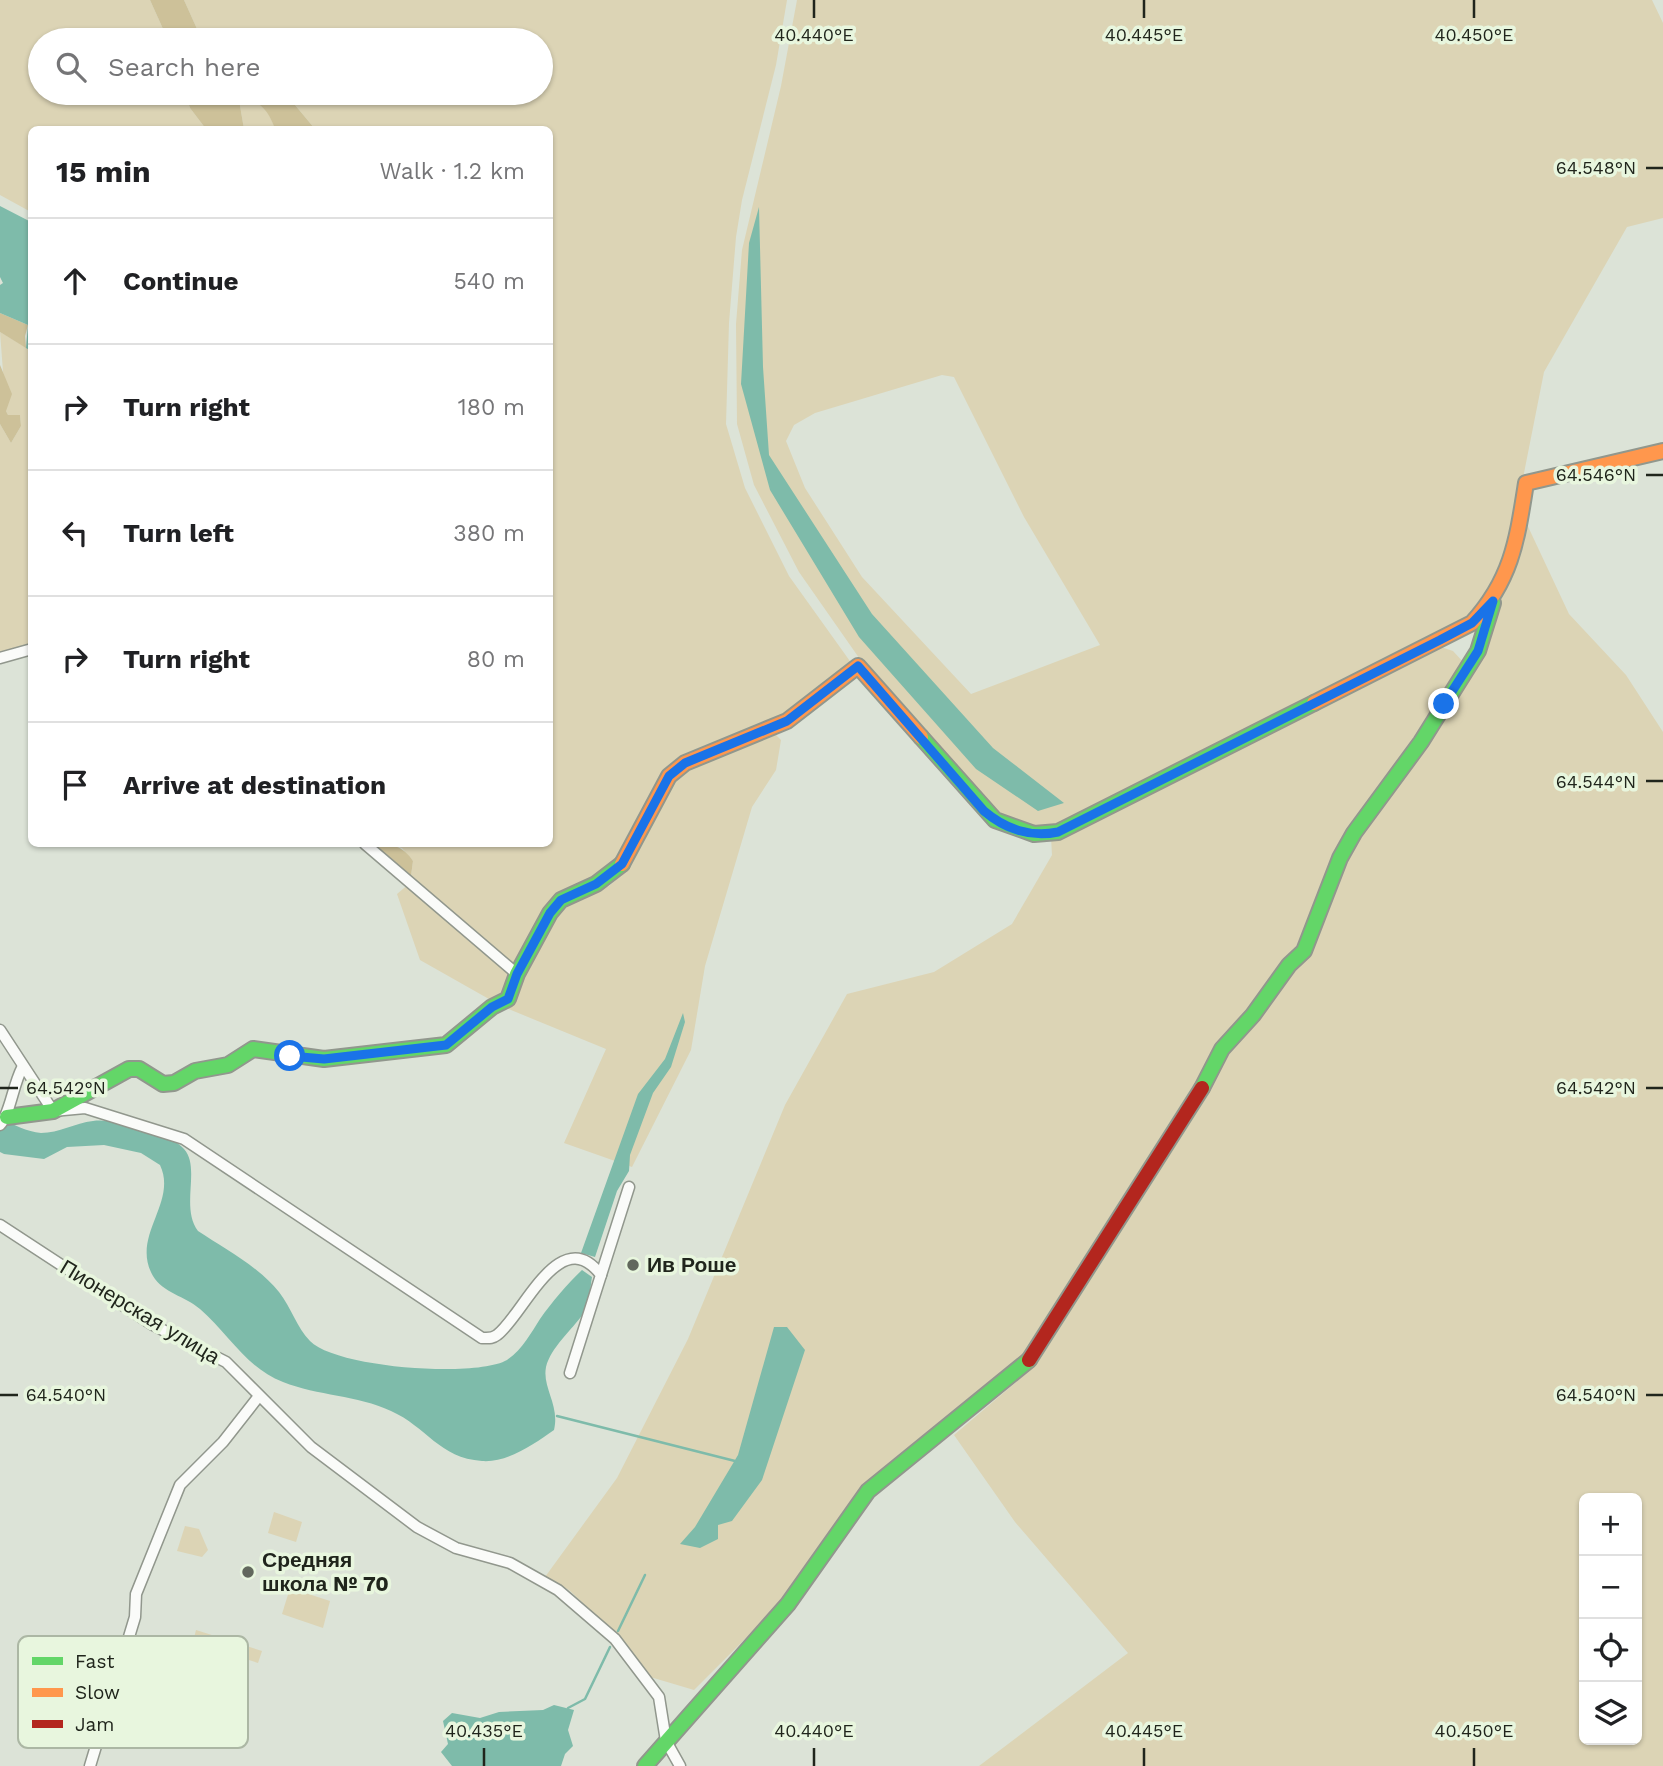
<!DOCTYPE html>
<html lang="en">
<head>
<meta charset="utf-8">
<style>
  :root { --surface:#fff; --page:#f2f2f2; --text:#202124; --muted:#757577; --line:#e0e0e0 }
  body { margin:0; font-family:"Work Sans",sans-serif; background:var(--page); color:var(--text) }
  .controls { position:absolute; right:21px; bottom:21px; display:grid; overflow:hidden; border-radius:10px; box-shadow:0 2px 5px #0004 }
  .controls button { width:63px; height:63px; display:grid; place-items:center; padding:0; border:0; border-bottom:2px solid var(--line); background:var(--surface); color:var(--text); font:35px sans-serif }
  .stop { position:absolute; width:21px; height:21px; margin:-16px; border:5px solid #1a73e8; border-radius:50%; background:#fff }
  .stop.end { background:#1a73e8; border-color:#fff; box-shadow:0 2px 7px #0008 }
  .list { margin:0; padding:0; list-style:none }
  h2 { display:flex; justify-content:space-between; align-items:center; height:91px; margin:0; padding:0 28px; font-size:30px }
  h2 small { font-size:23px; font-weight:400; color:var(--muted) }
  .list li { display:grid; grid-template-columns:46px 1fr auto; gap:21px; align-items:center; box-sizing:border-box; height:126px; padding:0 28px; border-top:2px solid var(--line) }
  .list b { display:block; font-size:26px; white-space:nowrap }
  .list em { font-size:23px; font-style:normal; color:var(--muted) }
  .icon { flex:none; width:38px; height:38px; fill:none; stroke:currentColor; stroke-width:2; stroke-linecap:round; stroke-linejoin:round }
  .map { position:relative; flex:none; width:1663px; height:1766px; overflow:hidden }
  .search { position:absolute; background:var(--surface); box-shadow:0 2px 5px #0004; left:28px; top:28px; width:525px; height:77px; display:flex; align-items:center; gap:18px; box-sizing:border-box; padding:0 24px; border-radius:38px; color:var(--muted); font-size:26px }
  .panel { position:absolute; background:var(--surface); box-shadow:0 2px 5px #0004; left:28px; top:126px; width:525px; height:721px; border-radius:10px }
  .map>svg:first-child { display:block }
  .green { fill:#dcd4b5; fill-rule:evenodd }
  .forest { fill:#cdc199 }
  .water { fill:#7ebbaa }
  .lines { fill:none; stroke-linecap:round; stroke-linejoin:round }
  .stream { stroke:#7ebbaa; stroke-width:2.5 }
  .street-casing { stroke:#91978d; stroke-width:13 }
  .fast-casing { stroke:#91978d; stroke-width:18 }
  .slow-casing { stroke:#91978d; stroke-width:18 }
  .jam-casing { stroke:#91978d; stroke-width:18 }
  .street { stroke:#fafbf9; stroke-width:10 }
  .fast { stroke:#63d668; stroke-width:14 }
  .slow { stroke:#ff974d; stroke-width:14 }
  .jam { stroke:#b3261e; stroke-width:14 }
  .route { stroke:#1a73e8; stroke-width:9 }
  .ticks { fill:none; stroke:#20251c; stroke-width:2.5 }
  .poi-dot { fill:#62685d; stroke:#e8f6de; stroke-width:2.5 }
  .labels { text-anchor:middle; stroke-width:7; stroke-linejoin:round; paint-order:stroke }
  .poi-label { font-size:21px; font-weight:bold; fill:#20251c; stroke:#e8f6de; text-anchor:start }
  .street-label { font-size:21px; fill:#20251c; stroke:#e8f6de }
  .key { fill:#e8f6de; stroke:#acb7a4; stroke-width:2 }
  .key-label { font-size:19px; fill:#20251c }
  .ticks-label { font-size:18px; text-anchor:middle; fill:#20251c; stroke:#e8f6de; stroke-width:7; stroke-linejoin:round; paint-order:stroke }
</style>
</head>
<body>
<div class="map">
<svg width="1663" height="1766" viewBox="0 0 1663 1766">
  <rect width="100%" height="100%" fill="#dce3d7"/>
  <g class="green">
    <path d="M0 0H150L168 40H40V93H185L190 108 206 129 32 130 31 212 0 195Z"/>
    <path d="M184 0H787L776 65 742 200 736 237 729 323 726 424 745 488 789 576 852 664 787 718 676 765 621 865 546 913 496 1003 420 960 397 894 410 883 413 861 402 848 392 844H550V130L315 129 285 93H541V40H202Z"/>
    <path d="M797 0H1652L1663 23V218L1627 227 1544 372 1504 574 1470 620 1065 824 1035 829 997 816 864 665 799 572 754 485 737 424 736 324 742 250 781 86ZM942 375 954 377 1024 517 1100 645 971 694 862 577 805 488 786 441 794 425 815 413Z"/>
    <path d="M251 99C264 105 271 116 275 129H244L239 100Z"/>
    <path d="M0 332 32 351 31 647 0 657V424L11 443 21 426 20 415H8L6 411Z"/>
    <path d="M1524 518 1569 614 1626 675 1663 732V1766H979L1128 1653 1015 1522 954 1435 1028 1372 1226 1051 1279 986 1343 859 1466 675ZM1584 1498H1637V1740H1584Z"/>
    <path d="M1441 647 1453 651 1465 664 1419 738 1353 829 1305 943 1202 1079 1023 1361 861 1491 784 1600 694 1690 647 1676 620 1638 569 1590 545 1577 617 1478 688 1339 785 1105 847 994 934 972 1012 924 1052 855 1051 837 1431 649Z"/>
    <path d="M776 735 781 740 776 770 752 807 705 966 691 1050 632 1167 564 1143 606 1049 506 1008 556 918 572 902 609 886 625 872 666 791 681 772Z"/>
    <path d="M274 1512 302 1522 296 1542 268 1533Z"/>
    <path d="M185 1526 199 1529 208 1550 202 1557 177 1551Z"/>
    <path d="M290 1588 330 1601 323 1628 282 1614Z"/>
    <path d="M196 1630 262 1651 258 1663 193 1642Z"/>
  </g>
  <g class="forest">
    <path d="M150 0H184L202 40H168Z"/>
    <path d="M185 93H285L315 129H275C269 112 259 97 239 100L244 129H206L190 108Z"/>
    <path d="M0 313 28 325 25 336 26 348 0 332Z"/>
    <path d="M0 365 12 394 6 411 8 415H20L21 426 11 443 0 424Z"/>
    <path d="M365 844C386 844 401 842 413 861L410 883Z"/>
  </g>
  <g class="water">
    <path d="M0 206 31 222V351L26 348 28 325 0 313V285L3 283 0 277Z"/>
    <path d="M759 207 763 367 769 455 872 614 993 748 1064 803 1038 811 976 769 859 637 770 490 741 384 749 243Z"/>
    <path d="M683 1013 685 1022 671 1067 653 1093 630 1155 629 1171 617 1191 595 1257 581 1253 638 1094 665 1059Z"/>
    <path d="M0 1119C13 1124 27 1132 41 1133 59 1133 75 1123 93 1121 115 1118 169 1132 184 1149 201 1168 180 1207 198 1231 225 1249 258 1266 279 1292 291 1307 297 1328 310 1341 336 1368 476 1378 507 1360 522 1350 531 1333 540 1319 552 1302 567 1284 582 1270L592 1277C590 1289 590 1303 583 1314 572 1330 551 1347 546 1367 542 1388 560 1405 554 1430 534 1444 507 1463 482 1461 439 1458 427 1427 391 1411 357 1395 318 1396 283 1382 246 1368 229 1334 200 1309 185 1296 163 1293 153 1276 130 1236 178 1203 160 1165L141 1153 104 1145 67 1147 44 1159 4 1154 0 1152Z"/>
    <path d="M774 1327H787L805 1350 762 1480 732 1521 718 1525V1539L700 1548 680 1544 695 1527 738 1455Z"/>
    <path d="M554 1705 574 1710 568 1730 573 1746 565 1754 561 1766H452L441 1752 448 1744 443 1721 452 1713 480 1718 499 1712 543 1710Z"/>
  </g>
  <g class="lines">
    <g class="stream">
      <path d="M557 1416 735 1461"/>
      <path d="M618 1631 645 1575"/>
      <path d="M568 1708 585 1699 610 1647"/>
    </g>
    <defs>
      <g id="street">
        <path d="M0 658 32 649"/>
        <path d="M365 844 517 974"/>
        <path d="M0 1030 53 1111 85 1108 184 1139 482 1338C488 1338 492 1339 497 1335 523 1316 560 1221 601 1275L570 1373"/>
        <path d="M0 1125C10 1114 13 1085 22 1068"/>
        <path d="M0 1225 153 1325 226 1362 311 1447 417 1527 456 1548 510 1563 558 1590 615 1639 659 1697 666 1741 680 1766"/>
        <path d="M601 1275 629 1187"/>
        <path d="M90 1766 135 1617 136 1594 180 1485 223 1442 259 1396"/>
      </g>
      <g id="fast">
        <path d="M921 737 995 820 1034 834 1058 832 1314 703"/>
        <path d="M1202 1088 1222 1049 1253 1015 1289 965 1304 951 1340 858 1354 833 1421 742 1478 651 1493 603"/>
        <path d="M7 1117 53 1111 129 1069H139L163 1084 174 1083 195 1071 228 1065 253 1049 324 1059 446 1045 492 1007 508 999 517 974 550 913 561 900 596 884 622 864"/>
        <path d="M645 1766 788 1604 868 1491 1029 1360"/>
      </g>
      <g id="slow">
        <path d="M1314 703 1472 623C1512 579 1517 540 1526 483L1663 451"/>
        <path d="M622 864 669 776 685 763 787 721 858 666 921 737"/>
      </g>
      <path id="jam" d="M1029 1360 1202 1088"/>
    </defs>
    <use href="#street" class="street-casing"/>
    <use href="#fast" class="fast-casing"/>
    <use href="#slow" class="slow-casing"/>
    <use href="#jam" class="jam-casing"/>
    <use href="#street" class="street"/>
    <use href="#fast" class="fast"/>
    <use href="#slow" class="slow"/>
    <use href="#jam" class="jam"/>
  </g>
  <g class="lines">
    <path class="route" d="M290 1056 324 1059 446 1045 492 1007 508 999 517 974 550 913 561 900 596 884 622 864 669 776 685 763 787 721 858 666 984 811C1005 829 1031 838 1058 832L1440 640 1472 623 1493 601 1478 651 1444 704"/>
  </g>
  <path class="ticks" d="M814 0V18M1144 0V18M1474 0V18M1646 168H1663M1646 475H1663M1646 781H1663M0 1088H18M1646 1088H1663M0 1395H18M1646 1395H1663M484 1748V1766M814 1748V1766M1144 1748V1766M1474 1748V1766"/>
  <g class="poi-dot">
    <circle cx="633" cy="1265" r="7"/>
    <circle cx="248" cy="1572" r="7"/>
  </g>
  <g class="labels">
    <g class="poi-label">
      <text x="647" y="1272">Ив Роше</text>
      <text x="262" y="1567">Средняя<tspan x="262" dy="24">школа № 70</tspan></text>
    </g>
    <g class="street-label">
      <text transform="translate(140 1312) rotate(31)" y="7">Пионерская улица</text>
    </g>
  </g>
  <rect x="18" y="1636" width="230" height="112" rx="10" class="key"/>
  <rect x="32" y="1657" width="31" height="8" fill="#63d668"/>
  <rect x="32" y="1688" width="31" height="9" fill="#ff974d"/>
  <rect x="32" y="1720" width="31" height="8" fill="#b3261e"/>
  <g class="key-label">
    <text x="75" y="1668">Fast</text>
    <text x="75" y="1699">Slow</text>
    <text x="75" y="1731">Jam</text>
  </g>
  <g class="ticks-label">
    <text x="814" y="41">40.440°E</text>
    <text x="1144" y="41">40.445°E</text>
    <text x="1474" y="41">40.450°E</text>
    <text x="1596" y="174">64.548°N</text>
    <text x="1596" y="481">64.546°N</text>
    <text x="1596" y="788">64.544°N</text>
    <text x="66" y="1094">64.542°N</text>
    <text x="1596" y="1094">64.542°N</text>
    <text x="66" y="1401">64.540°N</text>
    <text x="1596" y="1401">64.540°N</text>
    <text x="484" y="1737">40.435°E</text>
    <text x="814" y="1737">40.440°E</text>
    <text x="1144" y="1737">40.445°E</text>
    <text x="1474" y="1737">40.450°E</text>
  </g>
</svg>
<div class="controls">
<button>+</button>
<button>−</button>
<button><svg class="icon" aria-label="locate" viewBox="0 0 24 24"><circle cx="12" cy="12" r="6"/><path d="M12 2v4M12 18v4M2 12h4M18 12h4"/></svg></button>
<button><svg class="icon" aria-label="layers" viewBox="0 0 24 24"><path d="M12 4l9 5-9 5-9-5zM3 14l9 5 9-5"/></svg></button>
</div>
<div class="stop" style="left:290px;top:1056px"></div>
<div class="stop end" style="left:1444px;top:704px"></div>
<div class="search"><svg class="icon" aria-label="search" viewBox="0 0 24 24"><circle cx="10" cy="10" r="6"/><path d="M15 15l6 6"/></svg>Search here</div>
<section class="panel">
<h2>15 min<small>Walk · 1.2 km</small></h2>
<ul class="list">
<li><svg class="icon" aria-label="ahead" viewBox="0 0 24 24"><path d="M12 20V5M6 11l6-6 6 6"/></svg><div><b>Continue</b></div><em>540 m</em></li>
<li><svg class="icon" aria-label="right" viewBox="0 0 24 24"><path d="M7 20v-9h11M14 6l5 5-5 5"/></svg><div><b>Turn right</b></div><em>180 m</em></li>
<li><svg class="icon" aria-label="left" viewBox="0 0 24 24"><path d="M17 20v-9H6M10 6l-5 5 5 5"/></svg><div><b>Turn left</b></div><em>380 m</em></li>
<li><svg class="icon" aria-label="right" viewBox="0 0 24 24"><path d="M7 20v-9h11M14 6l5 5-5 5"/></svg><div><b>Turn right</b></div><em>80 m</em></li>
<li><svg class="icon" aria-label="arrive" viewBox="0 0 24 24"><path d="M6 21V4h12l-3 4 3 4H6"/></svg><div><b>Arrive at destination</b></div></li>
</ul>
</section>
</div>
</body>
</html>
